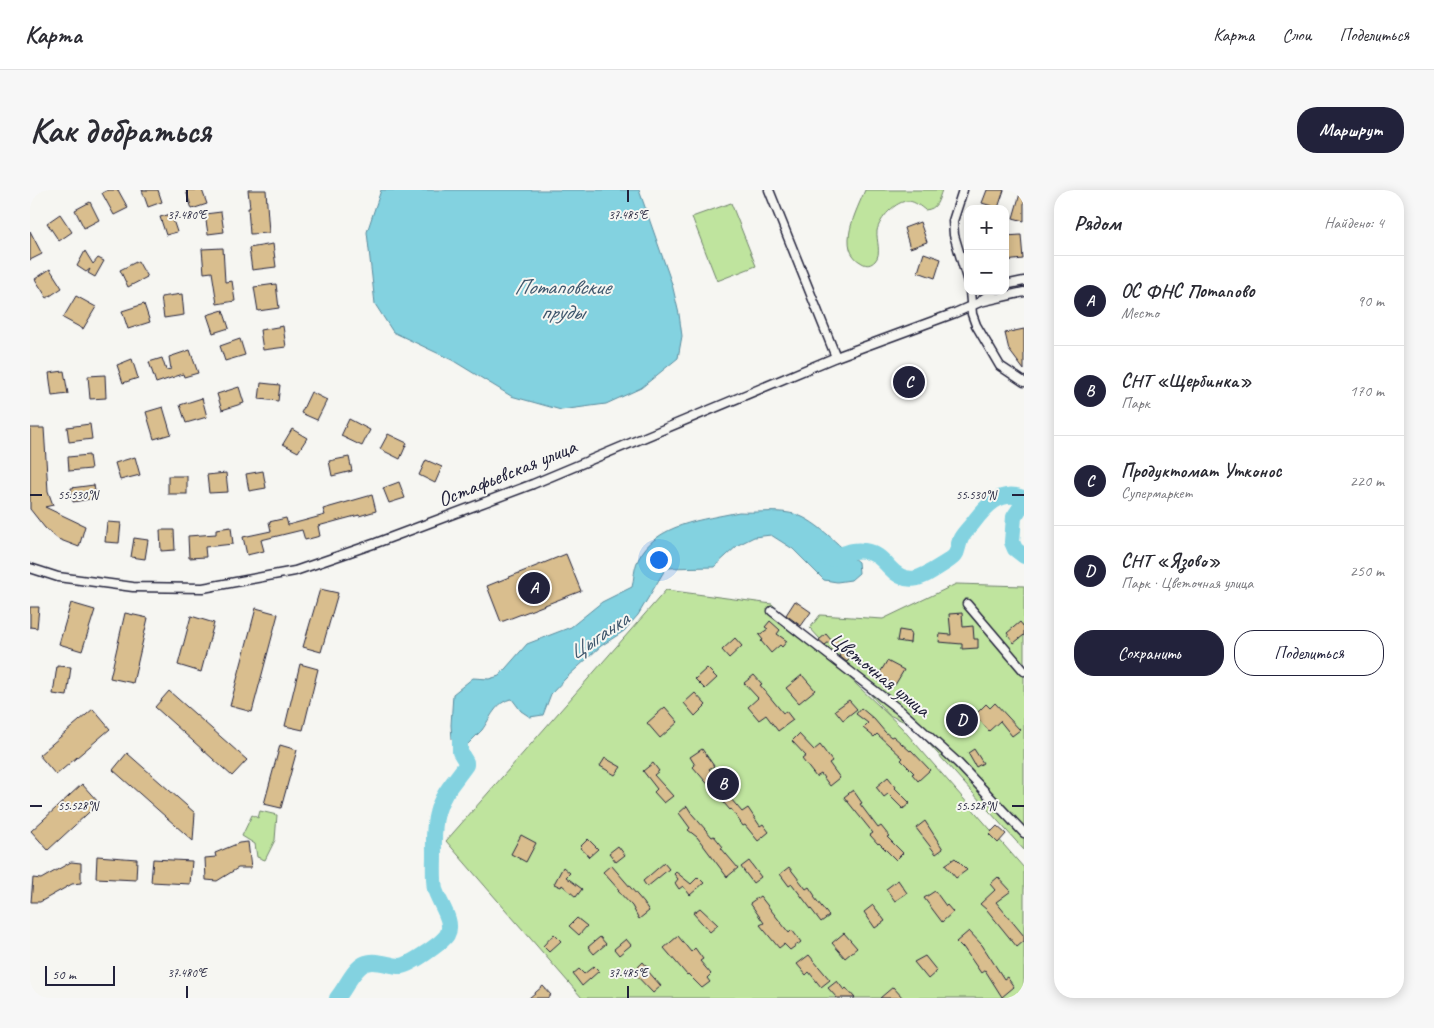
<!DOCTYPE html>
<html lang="ru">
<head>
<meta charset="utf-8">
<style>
  :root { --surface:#fff; --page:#f7f7f7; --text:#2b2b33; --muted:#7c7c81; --line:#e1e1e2; --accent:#22223b }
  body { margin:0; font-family:Caveat,sans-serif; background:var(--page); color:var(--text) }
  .controls { position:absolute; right:15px; top:15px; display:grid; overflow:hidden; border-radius:10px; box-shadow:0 2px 12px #0003 }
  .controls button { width:45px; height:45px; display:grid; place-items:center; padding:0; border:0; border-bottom:1px solid var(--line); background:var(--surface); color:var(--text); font:25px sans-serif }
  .scale { position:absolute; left:15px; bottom:12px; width:70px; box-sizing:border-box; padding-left:5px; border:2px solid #22223b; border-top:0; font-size:14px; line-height:18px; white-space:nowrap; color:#22223b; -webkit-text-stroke:4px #f6f6f2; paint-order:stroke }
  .you { position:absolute; left:628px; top:369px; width:18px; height:18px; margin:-12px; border:4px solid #fff; border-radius:50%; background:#1a73e8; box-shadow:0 0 0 8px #1a73e833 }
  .badge { display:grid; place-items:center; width:32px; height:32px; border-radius:50%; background:var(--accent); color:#fff; font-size:16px; font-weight:700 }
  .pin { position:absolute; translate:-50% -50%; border:2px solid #fff; box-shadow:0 1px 5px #0006 }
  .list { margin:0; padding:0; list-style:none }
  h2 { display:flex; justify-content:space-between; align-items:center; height:65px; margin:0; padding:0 20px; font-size:21px }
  h2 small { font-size:16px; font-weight:400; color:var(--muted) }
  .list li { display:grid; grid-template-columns:32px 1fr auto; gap:15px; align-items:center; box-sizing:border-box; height:90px; padding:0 20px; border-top:1px solid var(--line) }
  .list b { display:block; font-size:19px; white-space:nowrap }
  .list p { margin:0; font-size:16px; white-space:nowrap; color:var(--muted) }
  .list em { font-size:16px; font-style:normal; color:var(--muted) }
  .actions { display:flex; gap:10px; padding:15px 20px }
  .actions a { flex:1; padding:11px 0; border:1px solid var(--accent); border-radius:20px; text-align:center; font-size:18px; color:var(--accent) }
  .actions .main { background:var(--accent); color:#fff }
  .map { position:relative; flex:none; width:994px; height:808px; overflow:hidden; border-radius:20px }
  header { display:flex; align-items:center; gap:30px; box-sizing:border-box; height:70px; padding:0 25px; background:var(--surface); border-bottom:1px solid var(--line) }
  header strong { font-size:24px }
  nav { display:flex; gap:28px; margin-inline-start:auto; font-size:18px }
  .intro { display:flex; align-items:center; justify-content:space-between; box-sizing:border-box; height:120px; padding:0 30px }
  h1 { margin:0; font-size:35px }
  .button { padding:12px 22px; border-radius:20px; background:var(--accent); color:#fff; font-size:18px; font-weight:700 }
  main { display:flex; gap:30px; padding:0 30px }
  aside { flex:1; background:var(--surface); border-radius:20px; box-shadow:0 2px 12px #0003 }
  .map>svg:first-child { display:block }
  .green { fill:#bfe49e; stroke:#70836c }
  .water { fill:#83d2e0; stroke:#5c8c9e }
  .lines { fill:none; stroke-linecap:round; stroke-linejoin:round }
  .river { stroke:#83d2e0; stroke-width:16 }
  .building { fill:#d9be8e; stroke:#22223b }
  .street-casing { stroke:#22223b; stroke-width:11 }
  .street { stroke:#f6f6f2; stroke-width:8 }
  .ticks { fill:none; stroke:#22223b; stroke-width:2 }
  .labels { text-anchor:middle; stroke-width:4; stroke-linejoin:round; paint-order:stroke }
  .street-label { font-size:21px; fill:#22223b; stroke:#f6f6f2 }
  .water-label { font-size:22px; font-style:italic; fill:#3f576d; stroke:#f6f6f2 }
  .ticks-label { font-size:12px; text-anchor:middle; fill:#22223b; stroke:#f6f6f2; stroke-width:4; stroke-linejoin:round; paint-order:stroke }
</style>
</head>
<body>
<header>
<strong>Карта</strong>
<nav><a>Карта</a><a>Слои</a><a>Поделиться</a></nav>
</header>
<div class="intro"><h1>Как добраться</h1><a class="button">Маршрут</a></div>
<main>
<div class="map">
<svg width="994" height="808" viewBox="0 0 994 808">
  <rect width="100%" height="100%" fill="#f6f6f2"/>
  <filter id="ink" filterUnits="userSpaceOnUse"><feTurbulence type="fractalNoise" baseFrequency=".02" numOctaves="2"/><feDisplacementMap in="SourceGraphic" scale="10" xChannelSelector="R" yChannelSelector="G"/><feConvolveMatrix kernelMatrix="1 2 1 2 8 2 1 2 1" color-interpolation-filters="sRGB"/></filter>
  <g filter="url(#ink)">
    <g class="green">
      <path d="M835 0H912C908 10 908 19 895 20 890 16 885 12 879 11 866 10 849 29 847 41 846 50 852 64 845 71 841 75 837 76 832 73 805 59 827 20 835 0Z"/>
      <path d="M701 13 726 76 687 91 662 27Z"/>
      <path d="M926 394 994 396V660L882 535 859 525 780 438 790 425 853 429Z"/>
      <path d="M636 400 742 414 871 537 994 678V808H552L416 651Z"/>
      <path d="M230 621 247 625 245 650 235 670 227 667 225 654 212 646 222 625 228 628Z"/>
    </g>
    <g class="water">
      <path d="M351 0H609L642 94 649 124 652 146 648 168 611 198 576 214 531 220 481 206 422 170 363 142 345 114 337 42Z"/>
      <path d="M709 322C725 323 743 320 759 323 784 326 809 357 828 372L829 383 821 390 807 392 794 390 763 359 741 345 724 347 708 355 684 377 636 378 608 425 594 441 571 456 536 488 521 504 513 525 500 527 491 521 482 509C466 511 460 529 452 540 447 545 442 550 437 555H430L422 549 421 535 423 504 443 488 459 489 469 486 497 454 541 437 572 412 602 397C604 389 604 378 608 370 626 333 673 330 709 322Z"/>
    </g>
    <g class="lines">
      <g class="river">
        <path d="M994 312 984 327 982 352 985 359 994 366"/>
        <path d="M797 369C810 367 821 358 834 361 846 363 851 368 859 377 879 399 894 386 915 373 931 363 925 362 931 348 934 343 939 338 943 333 955 317 970 299 993 308L994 310"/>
        <path d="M307 808C316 798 323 778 336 773 347 769 359 776 370 776 379 776 412 753 417 745 425 731 408 712 405 699 403 687 404 676 404 665 404 650 403 637 407 623 412 603 425 591 436 575V572L430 562V533"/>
      </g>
    </g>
    <g class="building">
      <path d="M78 0H88L98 18 84 25 72 3Z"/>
      <path d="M112 0H128L132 12 118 17Z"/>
      <path d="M159 0H172L177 14 162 19 156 1Z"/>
      <path d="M218 0H236L239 43 220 44 218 18H220Z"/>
      <path d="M957 0H974L968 18 952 13Z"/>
      <path d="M991 0H994V31L983 28Z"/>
      <path d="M60 12 69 30 54 38 45 20Z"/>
      <path d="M191 22 194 42 178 44 175 24Z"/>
      <path d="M30 24 42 42 29 51 17 33Z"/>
      <path d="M141 24 147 42 136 45 130 27Z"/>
      <path d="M890 32 897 52 880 58 874 38Z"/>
      <path d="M0 41 12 64 0 70Z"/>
      <path d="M991 45 993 69 975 71V46Z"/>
      <path d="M243 54 246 77 222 80 219 58Z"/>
      <path d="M193 58 195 92 202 91 205 111 187 114 182 82 174 83 172 59Z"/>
      <path d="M55 61 63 74 68 68 74 71 65 87 58 83 60 79 56 82 47 76Z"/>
      <path d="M894 63 911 69 905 88 888 82Z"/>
      <path d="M108 71 117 87 98 97 90 80Z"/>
      <path d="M20 79 32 98 17 108 5 89Z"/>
      <path d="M246 94 249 118 228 121 224 97Z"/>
      <path d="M152 104 154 125 134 128 131 107Z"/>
      <path d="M46 106 66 117 53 139 33 128Z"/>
      <path d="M114 114 120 132 98 139 92 121Z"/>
      <path d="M193 120 199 138 183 143 177 125Z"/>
      <path d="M253 136 256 157 233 160 230 140Z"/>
      <path d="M994 139V180L979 160 975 143Z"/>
      <path d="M210 149 215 165 195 171 190 156Z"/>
      <path d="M160 160 168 183 154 187 153 184 126 193 119 172 132 168 136 180 141 179 139 167Z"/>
      <path d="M102 169 108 188 93 193 87 175Z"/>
      <path d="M34 181 38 204 22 206 19 183Z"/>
      <path d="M881 184 886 197 877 201 872 188Z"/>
      <path d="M75 185 76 208 60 209 58 186Z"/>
      <path d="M231 193 250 195 248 211 229 209Z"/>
      <path d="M209 197 214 213 192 220 187 204Z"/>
      <path d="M281 202 297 210 287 230 271 223Z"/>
      <path d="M172 208 177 227 156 233 150 215Z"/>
      <path d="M133 217 141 244 124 249 116 222Z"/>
      <path d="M319 229 340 240 332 256 311 246Z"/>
      <path d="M60 234 62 249 39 252 37 237Z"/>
      <path d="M0 238H14L18 301 23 315 15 317 55 336 49 357 28 349 15 338 0 319Z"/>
      <path d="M262 239 277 248 268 262 253 254Z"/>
      <path d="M358 244 377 253 370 269 350 259Z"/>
      <path d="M59 265 61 279 39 281 38 267Z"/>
      <path d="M105 267 110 285 90 290 85 273Z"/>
      <path d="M319 267 322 281 302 286 299 271Z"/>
      <path d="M396 270 412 277 405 293 389 285Z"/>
      <path d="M233 281 236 298 219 301 216 284Z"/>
      <path d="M196 283 198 302 179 303 177 285Z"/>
      <rect x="138" y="286" width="19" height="18"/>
      <path d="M369 292 375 308 359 313 353 298Z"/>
      <path d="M64 295 66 308 43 312 41 298Z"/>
      <path d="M342 305 346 321 329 326V325L288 336 290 346 275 350 272 340 231 350 234 361 217 365 213 347 241 341 239 332 256 328 258 335 295 325 293 319Z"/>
      <path d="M77 332 91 333 89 353 75 352Z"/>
      <path d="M201 337 203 354 175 357 176 367 159 368 158 346 186 344V339Z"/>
      <path d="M130 340H144L145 360 131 361Z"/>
      <path d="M104 348 118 350 115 369 101 367Z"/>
      <path d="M536 364 551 401 471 432 457 396Z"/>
      <path d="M290 399 308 403 291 462 273 457Z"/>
      <path d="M765 411 781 422 771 436 756 425Z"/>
      <path d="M41 413 65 420 52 461 29 454Z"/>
      <path d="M0 417H9L7 438 0 437Z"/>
      <path d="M226 418 248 424 222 522 200 516Z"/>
      <path d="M95 423 118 428 103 493 80 488Z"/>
      <path d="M932 423 933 437 943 436 944 449H948V458L932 459V454L909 452 910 444 921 445 919 424Z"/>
      <path d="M161 426 184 433 171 482 148 475Z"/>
      <path d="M740 431 750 440 747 444 757 451 752 457 750 455 741 463 731 451 733 450 729 445 738 439 735 437Z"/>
      <path d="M990 432 994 437V445L984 453 977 443Z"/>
      <path d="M869 440 881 442 880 453 867 451Z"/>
      <path d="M796 444 801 450 805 447 814 457 823 464 817 472 809 466 810 464 799 452 795 455 789 450Z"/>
      <path d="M705 448 712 456 699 468 692 460Z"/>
      <path d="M857 471 874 480 865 495 848 486Z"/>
      <path d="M270 474 288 479 273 540 255 536Z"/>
      <path d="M27 476 41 477 37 506 23 504Z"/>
      <path d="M677 478 687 488 675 499 665 489Z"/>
      <path d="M724 485 732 494 730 495 753 523 756 521 763 530 748 541 736 525 729 530 718 517 728 508 714 493Z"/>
      <path d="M772 485 785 500 769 513 756 498Z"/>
      <path d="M139 501 217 570 202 586 125 517Z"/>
      <path d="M665 503 676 515 665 526 654 513Z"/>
      <path d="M819 510 827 519 813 530 805 520Z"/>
      <path d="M965 513 990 540 982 546 970 531 959 541 945 525 956 514 960 518Z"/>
      <path d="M635 517 648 532 630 548 617 533Z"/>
      <path d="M831 518 844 529 855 542 861 547 863 546 880 561 881 560 900 580 888 591 882 584 884 583 871 570 873 568 847 544 844 547 833 538 838 533 826 524Z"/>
      <path d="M63 519 80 539 26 585 9 565Z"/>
      <path d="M769 544 784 560 790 555 802 571 799 573 810 588 800 596 791 584 786 587 772 569 776 566 762 551Z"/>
      <path d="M250 555 267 560 251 618 234 614Z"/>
      <path d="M672 559 684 576 679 579 692 594 690 596 712 622 718 618 730 636 733 634 739 642 728 651 715 635 713 636 701 619 700 620 663 577 665 575 660 567Z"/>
      <path d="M944 559 953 573 946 577 938 563Z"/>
      <path d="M97 563 165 623 163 651 83 580Z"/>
      <path d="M575 568 591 577 585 585 570 576Z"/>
      <path d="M623 573 629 581 624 585 643 606 634 613 624 602 627 599 613 581Z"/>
      <path d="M858 587 866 597 865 598 880 613 873 619 858 604 854 607 846 597Z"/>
      <path d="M52 594 69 613 18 660 1 641Z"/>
      <path d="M823 600 832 613 830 614 848 638 851 636 859 646 857 647 873 663 866 670 849 653 848 654 840 645 843 643 814 607Z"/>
      <path d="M657 616 662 624 682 647 684 646 693 657 691 658 708 678 697 687 667 647 658 640 660 638 649 623Z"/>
      <path d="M895 631 913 659 906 664 886 638Z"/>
      <path d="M967 636 976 644 968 653 959 644Z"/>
      <path d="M491 645 506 653 496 672 481 664Z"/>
      <path d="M558 649 568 659 559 667 550 657Z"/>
      <path d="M218 652 221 678H208L187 691 176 690 175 668 186 667 185 663 209 653Z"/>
      <path d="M588 656 595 665 586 672 579 663Z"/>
      <path d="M67 666 107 669 106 690 66 688Z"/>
      <path d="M925 668 937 680 926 688 915 675Z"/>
      <path d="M123 669 162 671 160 694 121 692Z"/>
      <path d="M719 671 731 687 723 693 711 677Z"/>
      <path d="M41 672 51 673V693L42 694 10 712H1L3 688 11 689Z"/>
      <path d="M634 673 639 679 617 697 613 691Z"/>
      <path d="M581 675 614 713 619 721 609 729 602 716 588 701 589 700 573 682Z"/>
      <path d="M533 677 540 683 536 687 552 699 546 707 532 695 531 697 524 694Z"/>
      <path d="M759 677 776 699 779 697 785 706 784 707 799 726 791 732 762 694 759 696 750 684Z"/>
      <path d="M646 682 661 694 668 687 674 693 660 705 653 696 649 699 645 693 648 689 644 684Z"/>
      <path d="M968 687 981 701 966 712 994 746V751L987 757 957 720 950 714 965 700 960 694Z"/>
      <path d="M868 690 877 703 865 711 856 699Z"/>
      <path d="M905 701 916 716 917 715 923 722 912 732 894 708Z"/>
      <path d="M730 706 759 743 762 740 771 752 760 760 754 754 749 758 730 735 734 733 720 713Z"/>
      <path d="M843 715 855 731 845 738 834 722Z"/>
      <path d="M670 718 688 735 680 742 663 723Z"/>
      <path d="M547 728 557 736 549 745 539 736Z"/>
      <path d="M939 741 952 755 974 789 977 787 984 797 972 807 955 780 951 783 933 757 932 758 926 752Z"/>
      <path d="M814 743 827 758 815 768 802 753Z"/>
      <path d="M524 744 531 751 519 762 513 756Z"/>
      <path d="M648 746 661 762 665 758 673 769 670 771 681 784 677 788 680 792 672 798 658 784 657 785 634 758Z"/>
      <path d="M570 747 576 754 564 764 558 757Z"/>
      <path d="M596 749 601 755 589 765 584 759Z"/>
      <path d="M779 765 800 790 791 797 779 782 776 785 767 774Z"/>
      <path d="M895 766 907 781 898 789 884 772Z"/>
      <path d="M613 772 619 779 617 780 631 796 623 803 603 782Z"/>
      <path d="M564 776 569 781 552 796 543 784 549 779 554 784Z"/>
      <path d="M807 791 814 800 816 798 825 808H807L798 798Z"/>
      <path d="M513 796 521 805 517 808H499Z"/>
      <path d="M863 797 873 808H850Z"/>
    </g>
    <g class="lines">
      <defs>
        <g id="street">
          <path d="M739 0 806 167"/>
          <path d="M933 0 923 31 924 45 938 92"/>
          <path d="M975 95 994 91"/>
          <path d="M940 101 942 124 946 135 970 176 994 192"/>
          <path d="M953 109 964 101"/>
          <path d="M0 378 28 387 103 397 173 398 265 381 346 353 503 294 806 167 925 123 950 112 994 102"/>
          <path d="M937 414 994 481"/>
          <path d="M742 421 872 522 928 573 994 643"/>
        </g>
      </defs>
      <use href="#street" class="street-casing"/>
      <use href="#street" class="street"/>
    </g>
  </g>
  <path class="ticks" d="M157 0V12M598 0V12M0 305H12M982 305H994M0 616H12M982 616H994M157 796V808M598 796V808"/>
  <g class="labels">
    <g class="street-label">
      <text transform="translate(477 283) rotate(-22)" y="7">Остафьевская улица</text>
      <text transform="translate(850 484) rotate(39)" y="7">Цветочная улица</text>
    </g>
    <g class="water-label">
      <text x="532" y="104">Потаповские<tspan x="532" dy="25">пруды</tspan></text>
      <text transform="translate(568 445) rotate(-34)" y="8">Цыганка</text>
    </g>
  </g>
  <g class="ticks-label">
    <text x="157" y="29">37.480°E</text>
    <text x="598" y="29">37.485°E</text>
    <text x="48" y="309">55.530°N</text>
    <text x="946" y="309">55.530°N</text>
    <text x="48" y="620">55.528°N</text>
    <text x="946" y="620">55.528°N</text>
    <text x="157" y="787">37.480°E</text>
    <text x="598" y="787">37.485°E</text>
  </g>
</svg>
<div class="controls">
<button>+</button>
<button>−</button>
</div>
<div class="scale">50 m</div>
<div class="you"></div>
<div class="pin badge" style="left:504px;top:398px">A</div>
<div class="pin badge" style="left:693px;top:594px">B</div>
<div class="pin badge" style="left:879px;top:192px">C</div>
<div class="pin badge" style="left:932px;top:530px">D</div>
</div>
<aside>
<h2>Рядом<small>Найдено: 4</small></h2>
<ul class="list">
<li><span class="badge">A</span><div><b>ОС ФНС Потапово</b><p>Место</p></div><em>90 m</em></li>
<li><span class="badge">B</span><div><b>СНТ «Щербинка»</b><p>Парк</p></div><em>170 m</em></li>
<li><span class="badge">C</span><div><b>Продуктомат Утконос</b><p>Супермаркет</p></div><em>220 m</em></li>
<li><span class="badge">D</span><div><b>СНТ «Язово»</b><p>Парк · Цветочная улица</p></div><em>250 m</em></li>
</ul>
<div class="actions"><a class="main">Сохранить</a><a>Поделиться</a></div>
</aside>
</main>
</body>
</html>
